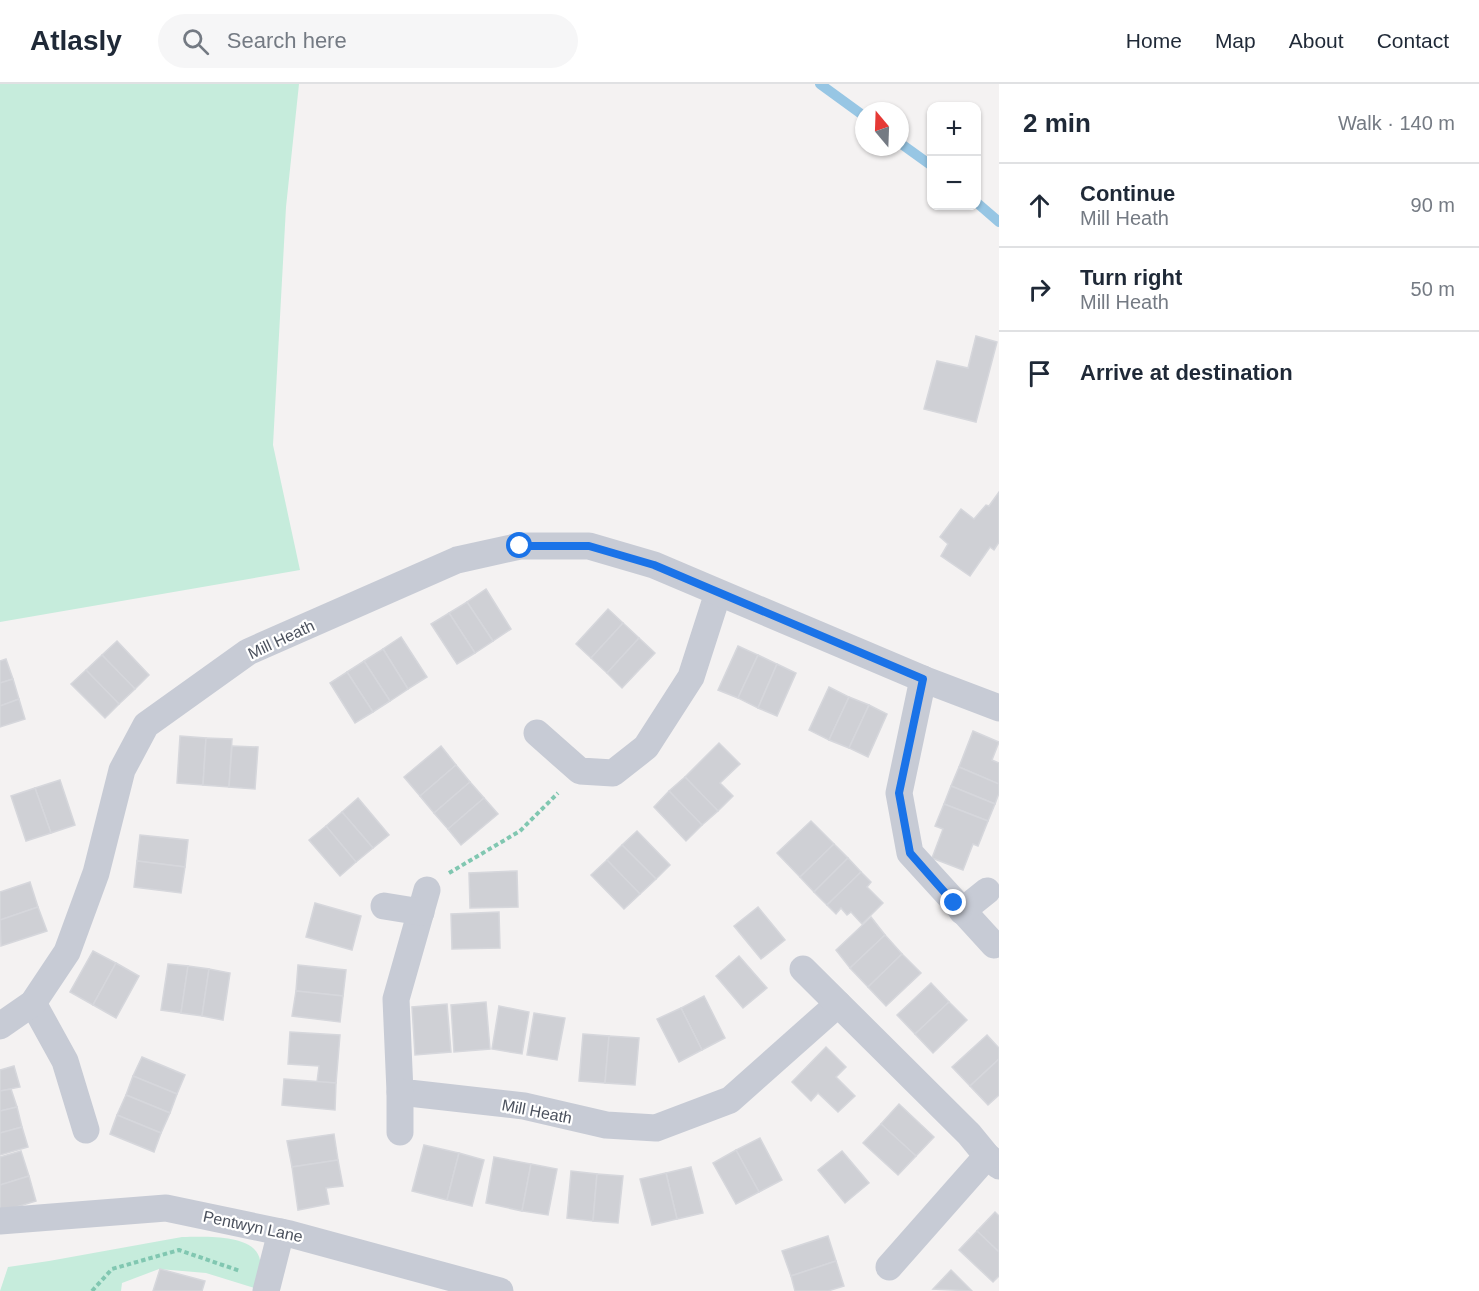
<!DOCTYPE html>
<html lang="en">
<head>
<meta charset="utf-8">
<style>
  :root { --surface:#fff; --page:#f6f6f7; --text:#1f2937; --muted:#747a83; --line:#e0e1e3 }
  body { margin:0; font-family:Helvetica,sans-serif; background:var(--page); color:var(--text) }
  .controls { position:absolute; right:18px; top:18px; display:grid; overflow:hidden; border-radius:12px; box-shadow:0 2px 4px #0004 }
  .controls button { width:54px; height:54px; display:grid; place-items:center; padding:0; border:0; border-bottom:2px solid var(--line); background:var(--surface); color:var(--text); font:30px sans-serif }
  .compass { position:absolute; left:855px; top:18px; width:54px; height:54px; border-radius:50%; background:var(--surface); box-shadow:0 2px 4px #0004; rotate:341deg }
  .stop { position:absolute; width:18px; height:18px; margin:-14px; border:4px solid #1a73e8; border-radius:50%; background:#fff }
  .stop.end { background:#1a73e8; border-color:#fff; box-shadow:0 2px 6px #0008 }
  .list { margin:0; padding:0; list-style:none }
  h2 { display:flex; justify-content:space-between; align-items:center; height:78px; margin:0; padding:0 24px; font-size:26px }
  h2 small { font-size:20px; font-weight:400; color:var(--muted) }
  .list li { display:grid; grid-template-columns:39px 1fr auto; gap:18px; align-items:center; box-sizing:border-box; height:84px; padding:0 24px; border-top:2px solid var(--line) }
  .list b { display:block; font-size:22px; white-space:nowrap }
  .list p { margin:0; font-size:20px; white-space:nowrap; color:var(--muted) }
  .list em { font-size:20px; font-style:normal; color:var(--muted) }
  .icon { flex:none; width:33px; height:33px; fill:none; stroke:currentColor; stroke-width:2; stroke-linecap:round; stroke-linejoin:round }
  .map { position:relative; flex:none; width:999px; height:1207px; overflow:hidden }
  header { display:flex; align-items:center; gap:36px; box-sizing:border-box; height:84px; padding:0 30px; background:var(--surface); border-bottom:2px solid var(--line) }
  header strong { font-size:28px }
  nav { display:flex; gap:33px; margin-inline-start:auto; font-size:21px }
  .search { width:420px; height:54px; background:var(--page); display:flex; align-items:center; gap:15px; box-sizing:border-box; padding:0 21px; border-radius:33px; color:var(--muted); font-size:22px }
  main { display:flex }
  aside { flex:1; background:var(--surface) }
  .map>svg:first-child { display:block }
  .green { fill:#c6ecdc }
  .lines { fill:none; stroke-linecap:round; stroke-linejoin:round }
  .stream { stroke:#97c6e4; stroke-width:10 }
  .building { fill:#cfd0d5; stroke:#d6d7dc; stroke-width:1.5 }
  .path { stroke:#81c7b1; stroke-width:4; stroke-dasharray:4.5 3; stroke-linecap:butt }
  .minor { stroke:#c7cbd5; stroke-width:27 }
  .route { stroke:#1a73e8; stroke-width:8 }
  .labels { text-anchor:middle; stroke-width:4.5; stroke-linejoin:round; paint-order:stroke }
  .street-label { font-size:16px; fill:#4b515d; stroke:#fff }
</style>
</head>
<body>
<header>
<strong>Atlasly</strong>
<div class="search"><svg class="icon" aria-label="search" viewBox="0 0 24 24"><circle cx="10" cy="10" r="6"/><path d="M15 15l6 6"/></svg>Search here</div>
<nav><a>Home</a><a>Map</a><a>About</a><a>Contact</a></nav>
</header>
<main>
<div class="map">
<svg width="999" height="1207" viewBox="0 0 999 1207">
  <rect width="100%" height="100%" fill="#f4f2f2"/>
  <g class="green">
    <path d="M0 0H299L286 123 273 361 300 486 0 538Z"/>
    <path d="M182 1153C203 1153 255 1149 260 1176 261 1185 258 1197 258 1205L206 1189 159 1185 122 1199 121 1207H0L8 1183 49 1177Z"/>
  </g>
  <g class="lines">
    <g class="stream">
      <path d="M820 0 864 32"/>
      <path d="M900 59 932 82"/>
      <path d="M976 118 999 138"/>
    </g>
  </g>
  <g class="building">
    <path d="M976 252 997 258 976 338 924 325 937 277 968 284Z"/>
    <path d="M999 408V458L994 466 990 463 970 492 941 472 948 460 940 453 961 425 974 435 986 421 989 422Z"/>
    <path d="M486 505 511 545 493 557 467 518Z"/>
    <path d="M467 518 493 557 475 569 449 529Z"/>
    <path d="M608 525 623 539 591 574 576 560Z"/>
    <path d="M449 529 475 569 457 580 431 540Z"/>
    <path d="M623 539 639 554 607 589 591 574Z"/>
    <path d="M401 553 427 593 408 605 383 565Z"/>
    <path d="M639 554 655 569 622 604 607 589Z"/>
    <path d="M117 557 149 591 135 605 102 571Z"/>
    <path d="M738 562 758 571 738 614 718 606Z"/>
    <path d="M383 565 408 605 390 617 364 577Z"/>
    <path d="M102 571 135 605 119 620 86 586Z"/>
    <path d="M758 571 777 580 758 624 738 614Z"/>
    <path d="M6 575 13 595 0 599V577Z"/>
    <path d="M364 577 390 617 373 628 347 588Z"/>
    <path d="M777 580 796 589 777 632 758 624Z"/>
    <path d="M86 586 119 620 105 634 71 600Z"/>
    <path d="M347 588 373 628 355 639 330 599Z"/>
    <path d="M13 595 19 615 0 622V599Z"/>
    <path d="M829 603 849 613 829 656 809 646Z"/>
    <path d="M849 613 869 621 849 664 829 656Z"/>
    <path d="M19 615 25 635 0 643V622Z"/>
    <path d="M869 621 887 630 868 673 849 664Z"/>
    <path d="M973 647 999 658 992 676 999 679V700L959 683Z"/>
    <path d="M180 652 206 654 203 701 177 699Z"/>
    <path d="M206 654 232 655 229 703 203 701Z"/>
    <path d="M719 659 740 680 720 699 733 712 718 727 685 693Z"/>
    <path d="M232 662 258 663 255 705 229 703Z"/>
    <path d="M441 662 456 681 420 712 404 693Z"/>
    <path d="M456 681 470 698 434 729 420 712Z"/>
    <path d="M959 683 999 700V709L995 720 951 702Z"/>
    <path d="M685 693 718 727 702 741 669 707Z"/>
    <path d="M60 696 75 741 51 749 35 704Z"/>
    <path d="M470 698 484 714 448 745 434 729Z"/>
    <path d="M951 702 995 720 988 737 944 720Z"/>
    <path d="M35 704 51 749 26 757 11 712Z"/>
    <path d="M669 707 702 741 686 757 654 723Z"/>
    <path d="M358 714 389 751 373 764 342 728Z"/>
    <path d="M484 714 498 730 461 761 448 745Z"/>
    <path d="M944 720 988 737 978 762 973 760 963 786 932 774 943 745 935 742Z"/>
    <path d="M342 728 373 764 356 778 326 742Z"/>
    <path d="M811 737 834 760 800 793 777 769Z"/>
    <path d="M326 742 356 778 340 792 309 756Z"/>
    <path d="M637 747 670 781 656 795 622 761Z"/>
    <path d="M140 751 188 756 185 783 137 777Z"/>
    <path d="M834 760 848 774 814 808 800 793Z"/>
    <path d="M622 761 656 795 640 810 607 776Z"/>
    <path d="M848 774 861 788 827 821 814 808Z"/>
    <path d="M607 776 640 810 624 825 591 791Z"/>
    <path d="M137 777 185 783 181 809 134 803Z"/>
    <path d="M517 787 518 823 470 824 469 789Z"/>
    <path d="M861 788 871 798 867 803 883 819 862 840 851 828 847 831 841 824 836 830 827 821Z"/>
    <path d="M30 798 38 823 0 836V808Z"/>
    <path d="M315 819 361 832 352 866 306 853Z"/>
    <path d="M38 823 47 847 1 862 0 836Z"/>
    <path d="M758 823 785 856 761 875 734 842Z"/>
    <path d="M499 828 500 864 452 865 451 830Z"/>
    <path d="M871 833 885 851 850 884 836 866Z"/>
    <path d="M885 851 902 870 868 903 850 884Z"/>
    <path d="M93 867 116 879 93 921 70 908Z"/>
    <path d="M902 870 921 889 886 922 868 903Z"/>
    <path d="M739 872 767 904 743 924 716 892Z"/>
    <path d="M116 879 139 892 116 934 93 921Z"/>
    <path d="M168 880 188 882 181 929 161 926Z"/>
    <path d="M298 881 346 886 343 912 296 907Z"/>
    <path d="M188 882 209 885 202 932 181 929Z"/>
    <path d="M209 885 230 889 223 936 202 932Z"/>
    <path d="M931 899 949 918 915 950 897 931Z"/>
    <path d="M296 907 343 912 340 938 292 932Z"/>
    <path d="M704 912 725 954 702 966 681 924Z"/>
    <path d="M486 918 490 965 454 968 451 921Z"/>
    <path d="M949 918 967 936 933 969 915 950Z"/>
    <path d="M447 920 451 968 415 971 412 923Z"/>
    <path d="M499 922 529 928 522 970 492 965Z"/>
    <path d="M681 924 702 966 679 978 657 935Z"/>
    <path d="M534 929 565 934 557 976 527 971Z"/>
    <path d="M290 948 340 951 336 999 317 998 319 982 288 980Z"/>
    <path d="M583 950 609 952 605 999 579 997Z"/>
    <path d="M987 951 999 964V975L970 1002 952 983Z"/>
    <path d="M609 952 639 954 635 1001 605 999Z"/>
    <path d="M826 963 846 983 836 993 855 1012 838 1028 818 1009 811 1017 792 998Z"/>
    <path d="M142 973 185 991 177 1010 133 992Z"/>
    <path d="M999 975V1011L988 1021 970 1002Z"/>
    <path d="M14 982 20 1003 0 1007V986Z"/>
    <path d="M133 992 177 1010 170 1029 126 1011Z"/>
    <path d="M284 995 336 999 335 1026 282 1021Z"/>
    <path d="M11 1005 17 1023 0 1027V1007Z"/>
    <path d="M126 1011 170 1029 161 1049 117 1031Z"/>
    <path d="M899 1020 934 1053 916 1072 881 1040Z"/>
    <path d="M17 1023 22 1043 0 1049V1027Z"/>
    <path d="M117 1031 161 1049 154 1068 110 1050Z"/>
    <path d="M881 1040 916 1072 898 1091 863 1059Z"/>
    <path d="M22 1043 28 1063 0 1071V1049Z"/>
    <path d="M334 1050 338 1076 292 1083 287 1057Z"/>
    <path d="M760 1054 782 1096 759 1108 736 1066Z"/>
    <path d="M424 1061 459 1069 447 1116 412 1107Z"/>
    <path d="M736 1066 759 1108 736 1120 713 1079Z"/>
    <path d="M21 1067 29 1092 0 1101V1073Z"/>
    <path d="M842 1067 869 1099 845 1119 818 1086Z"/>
    <path d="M459 1069 484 1076 472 1122 447 1116Z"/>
    <path d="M494 1073 531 1080 522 1127 486 1119Z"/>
    <path d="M338 1076 343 1102 326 1104 329 1120 298 1126 292 1083Z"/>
    <path d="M531 1080 557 1085 548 1131 522 1127Z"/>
    <path d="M691 1083 703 1129 677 1135 666 1089Z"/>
    <path d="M571 1087 597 1090 593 1137 567 1134Z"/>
    <path d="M666 1089 677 1135 652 1141 640 1095Z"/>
    <path d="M597 1090 623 1092 618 1139 593 1137Z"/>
    <path d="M29 1092 36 1117 0 1128V1101Z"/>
    <path d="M995 1128 999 1132V1168L977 1147Z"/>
    <path d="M977 1147 999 1168V1192L993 1198 959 1166Z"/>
    <path d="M828 1152 836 1177 791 1192 782 1167Z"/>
    <path d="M836 1177 844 1202 828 1207H795L791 1192Z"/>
    <path d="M160 1185 205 1197 202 1207H153Z"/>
    <path d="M951 1186 972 1207 933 1205Z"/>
  </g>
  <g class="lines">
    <g class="path">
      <path d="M449 789 520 747 558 709"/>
      <path d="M92 1207 112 1185 179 1166 240 1187"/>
    </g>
    <g class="minor">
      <path d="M923 595 899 709 910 769 994 861"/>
      <path d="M537 649 580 687 613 689 646 663 691 593 718 509"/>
      <path d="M427 806 396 915 400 1008 524 1022 606 1041 656 1044 730 1016 838 920"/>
      <path d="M384 822 421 828"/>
      <path d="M962 827 987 807"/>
      <path d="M803 885 969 1050 987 1072 999 1082"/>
      <path d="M33 919 65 977 86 1046"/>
      <path d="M0 942 33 919 67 868 96 789 122 686 146 641 248 568 457 476 520 462H589L654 481 923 595 999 624"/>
      <path d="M400 1048V1008"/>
      <path d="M0 1137 166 1124 290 1150 500 1207"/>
      <path d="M889 1183 987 1072"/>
      <path d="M266 1207 281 1148"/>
    </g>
  </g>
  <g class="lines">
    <path class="route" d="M520 462H589L654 481 923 595 899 709 910 769 954 819"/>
  </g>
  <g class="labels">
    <g class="street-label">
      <text transform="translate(281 555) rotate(-25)" y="6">Mill Heath</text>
      <text transform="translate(537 1027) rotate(11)" y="6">Mill Heath</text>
      <text transform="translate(253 1142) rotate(12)" y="6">Pentwyn Lane</text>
    </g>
  </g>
</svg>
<div class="controls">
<button>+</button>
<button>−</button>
</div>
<svg class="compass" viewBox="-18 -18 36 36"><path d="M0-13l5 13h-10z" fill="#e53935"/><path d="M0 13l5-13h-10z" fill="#747a83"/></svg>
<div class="stop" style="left:520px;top:462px"></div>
<div class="stop end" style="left:954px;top:819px"></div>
</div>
<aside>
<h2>2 min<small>Walk · 140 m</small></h2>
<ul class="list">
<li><svg class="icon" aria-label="ahead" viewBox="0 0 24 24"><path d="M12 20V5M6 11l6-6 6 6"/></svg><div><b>Continue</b><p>Mill Heath</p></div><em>90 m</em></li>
<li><svg class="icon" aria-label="right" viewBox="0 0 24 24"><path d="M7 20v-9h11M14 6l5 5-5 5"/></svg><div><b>Turn right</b><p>Mill Heath</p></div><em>50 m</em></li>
<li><svg class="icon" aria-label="arrive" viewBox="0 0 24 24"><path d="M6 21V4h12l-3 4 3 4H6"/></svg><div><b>Arrive at destination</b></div></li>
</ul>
</aside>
</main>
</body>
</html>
